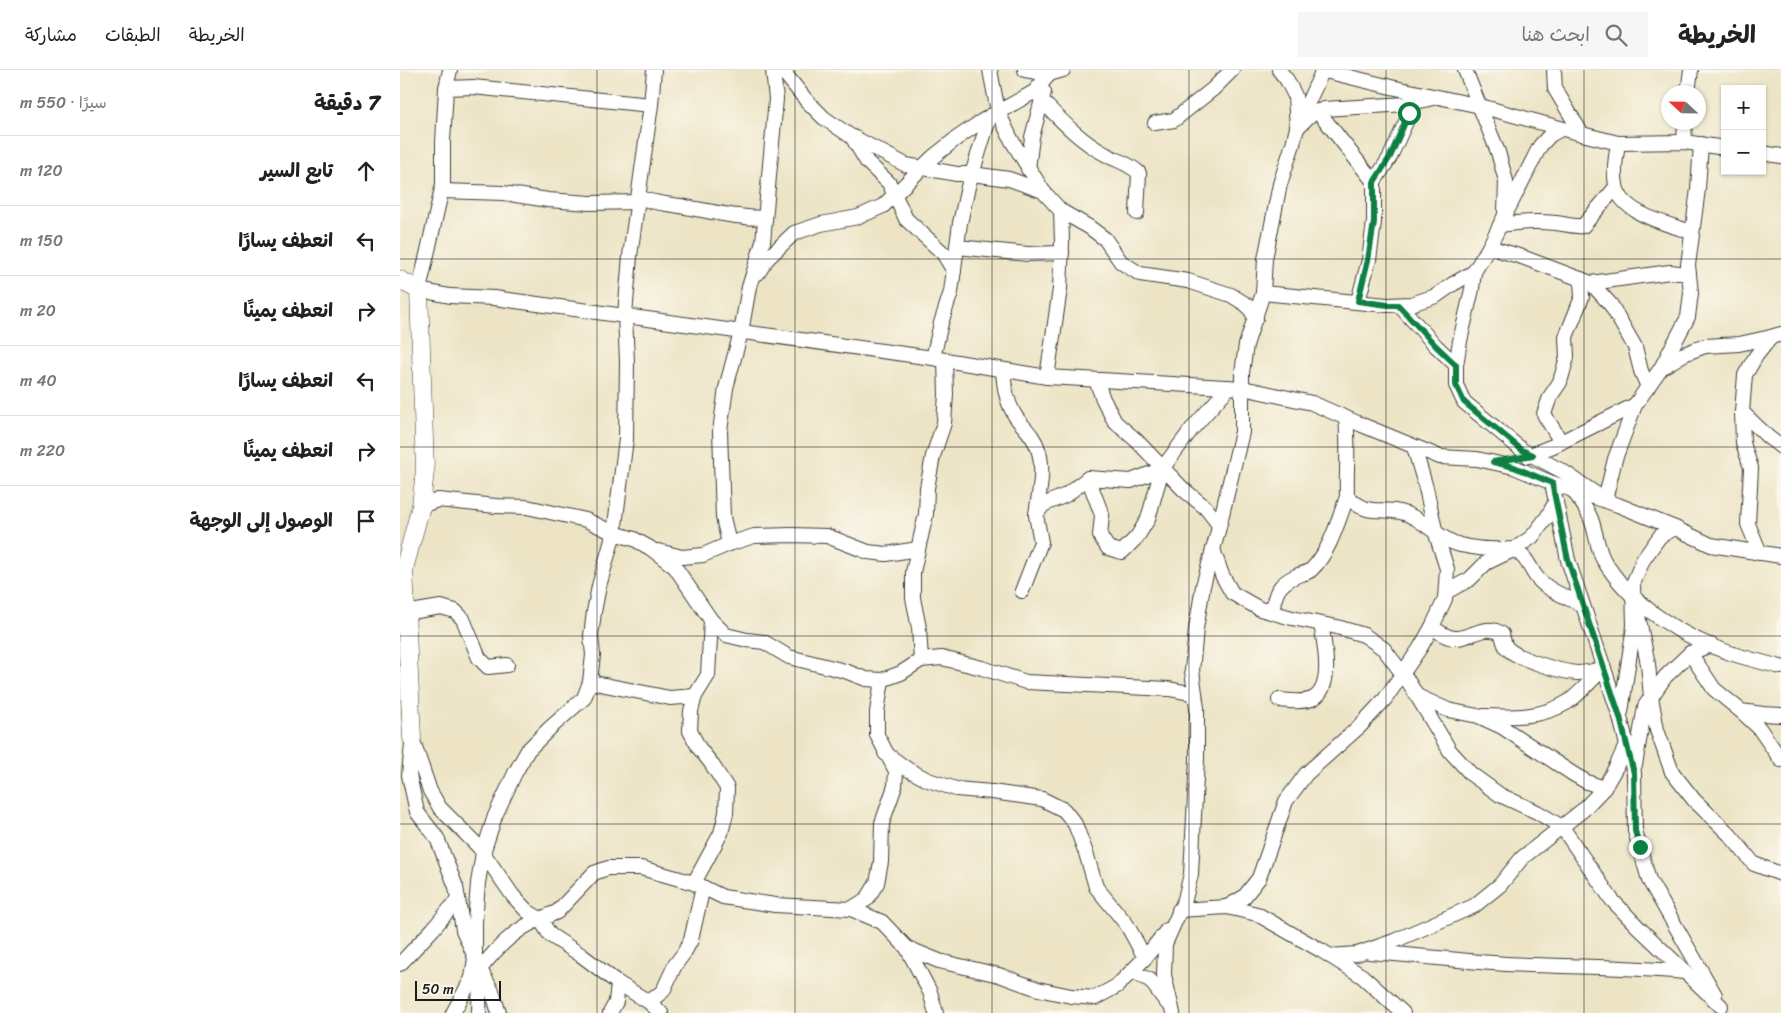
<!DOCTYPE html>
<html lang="ar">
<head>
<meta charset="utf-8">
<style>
  :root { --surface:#fff; --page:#f6f6f6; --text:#222; --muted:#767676; --line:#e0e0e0 }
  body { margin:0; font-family:Sriracha,"Playpen Sans Arabic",sans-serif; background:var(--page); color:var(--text); direction:rtl }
  .controls { position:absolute; right:15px; top:15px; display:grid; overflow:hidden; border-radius:0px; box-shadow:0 1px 4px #0004 }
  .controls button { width:45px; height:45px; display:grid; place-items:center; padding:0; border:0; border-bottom:1px solid var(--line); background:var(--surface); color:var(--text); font:25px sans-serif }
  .compass { position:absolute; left:1261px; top:15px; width:45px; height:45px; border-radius:50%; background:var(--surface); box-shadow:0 1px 4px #0004; rotate:292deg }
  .scale { position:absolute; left:15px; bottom:12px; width:86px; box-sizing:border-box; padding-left:5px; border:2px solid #1c1c1c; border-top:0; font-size:14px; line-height:18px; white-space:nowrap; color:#1c1c1c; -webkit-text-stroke:4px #fbf7ec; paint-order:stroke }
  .stop { position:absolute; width:15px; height:15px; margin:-11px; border:4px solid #0b8043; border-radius:50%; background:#fff }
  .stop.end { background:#0b8043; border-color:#fff; box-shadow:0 1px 5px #0008 }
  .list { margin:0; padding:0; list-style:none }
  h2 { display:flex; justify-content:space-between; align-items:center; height:65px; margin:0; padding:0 20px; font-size:21px }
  h2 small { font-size:16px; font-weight:400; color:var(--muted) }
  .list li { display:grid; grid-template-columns:32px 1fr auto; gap:15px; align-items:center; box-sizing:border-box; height:70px; padding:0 20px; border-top:1px solid var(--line) }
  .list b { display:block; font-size:19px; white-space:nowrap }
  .list em { font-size:16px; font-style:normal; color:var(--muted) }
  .icon { flex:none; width:28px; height:28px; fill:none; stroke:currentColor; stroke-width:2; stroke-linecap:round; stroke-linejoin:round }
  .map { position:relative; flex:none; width:1381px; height:943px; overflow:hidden; direction:ltr }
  header { display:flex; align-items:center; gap:30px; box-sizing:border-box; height:70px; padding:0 25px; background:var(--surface); border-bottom:1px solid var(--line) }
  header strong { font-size:24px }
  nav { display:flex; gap:28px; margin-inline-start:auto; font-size:18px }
  .search { width:350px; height:45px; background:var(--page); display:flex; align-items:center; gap:12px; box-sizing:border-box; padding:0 18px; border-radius:0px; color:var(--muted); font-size:19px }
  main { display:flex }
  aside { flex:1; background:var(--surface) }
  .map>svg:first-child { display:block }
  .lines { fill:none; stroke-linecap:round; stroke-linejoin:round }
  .minor-casing { stroke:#3b3a35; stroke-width:16 }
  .tertiary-casing { stroke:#3b3a35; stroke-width:19 }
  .minor { stroke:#fff; stroke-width:14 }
  .tertiary { stroke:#fff; stroke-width:18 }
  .route { stroke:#0b8043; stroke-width:6 }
  .grid { fill:none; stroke:#1c1c1c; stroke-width:1; stroke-opacity:0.55 }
</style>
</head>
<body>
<header>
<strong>الخريطة</strong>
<div class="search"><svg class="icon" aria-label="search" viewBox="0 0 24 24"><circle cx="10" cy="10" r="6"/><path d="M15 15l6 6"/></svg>ابحث هنا</div>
<nav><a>الخريطة</a><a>الطبقات</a><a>مشاركة</a></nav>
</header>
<main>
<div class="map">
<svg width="1381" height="943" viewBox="0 0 1381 943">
  <rect width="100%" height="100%" fill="#fbf7ec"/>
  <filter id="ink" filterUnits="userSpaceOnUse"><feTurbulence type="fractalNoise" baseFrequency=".02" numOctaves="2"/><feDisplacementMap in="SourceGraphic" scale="10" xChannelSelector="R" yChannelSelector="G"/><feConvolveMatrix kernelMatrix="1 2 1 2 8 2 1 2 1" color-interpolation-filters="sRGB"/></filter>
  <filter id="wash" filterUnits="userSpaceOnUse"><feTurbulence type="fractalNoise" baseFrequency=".0096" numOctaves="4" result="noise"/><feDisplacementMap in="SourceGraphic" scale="20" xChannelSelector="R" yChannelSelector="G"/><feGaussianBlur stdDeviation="1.12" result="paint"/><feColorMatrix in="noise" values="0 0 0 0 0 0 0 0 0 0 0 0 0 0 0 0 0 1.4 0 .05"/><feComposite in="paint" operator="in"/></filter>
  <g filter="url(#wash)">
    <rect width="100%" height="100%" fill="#ece4c5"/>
  </g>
  <g filter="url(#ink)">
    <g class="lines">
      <defs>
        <g id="minor">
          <path d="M50 0 46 18 43 72V114L19 220 50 226 94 228 533 288 647 307 843 318 912 333 962 355 1040 387 1077 389 1114 397 1152 413 1218 435 1275 458 1311 475 1381 486"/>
          <path d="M382 0 406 30 424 48 452 67 467 92 489 113 506 149 543 183 554 201"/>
          <path d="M590 0 598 42 612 71 643 121 661 141 689 157 705 169 721 192 740 204 788 211 831 225 847 235 856 248"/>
          <path d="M625 0 649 4 663 0"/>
          <path d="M921 0 991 17 1080 36 1182 64 1218 73 1284 72 1325 78"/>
          <path d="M1065 0 1098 82 1106 111 1105 142"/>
          <path d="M1154 0 1155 19 1182 64"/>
          <path d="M46 18 73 17 251 35"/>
          <path d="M1288 22 1291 0"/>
          <path d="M641 30C661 50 680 71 705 84 717 91 729 93 739 103L737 143"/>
          <path d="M918 41 974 112V152L969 190 958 231"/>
          <path d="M899 52 923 0"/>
          <path d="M755 53 774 50 813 19 832 0"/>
          <path d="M897 58 911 44 924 39 1007 34 1033 28"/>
          <path d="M453 67 506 95 557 104H572L609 109 643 121"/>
          <path d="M1284 72 1285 52"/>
          <path d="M1218 73C1216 87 1213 101 1216 115 1220 144 1269 154 1291 162"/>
          <path d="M1362 83 1381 86"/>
          <path d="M628 99 632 67 644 22"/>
          <path d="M974 112 990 87 1015 32"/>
          <path d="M42 121 103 123 148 130 190 133 238 132"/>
          <path d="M239 127C255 134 263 133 280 136 309 141 335 148 365 148"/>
          <path d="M1100 155C1119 152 1137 151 1156 153 1165 154 1173 157 1183 156L1216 117"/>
          <path d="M557 177 628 184 662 183"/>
          <path d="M1089 177 1122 187 1191 213 1211 235 1235 277 1241 301 1248 317"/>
          <path d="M1074 202 1072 219 1060 271 1056 295V315L1064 332 1122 380 1164 402 1205 430 1215 389 1235 335 1261 298 1288 247 1291 223 1288 195 1298 119 1301 74"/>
          <path d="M358 203 367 189 394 163 421 154 458 147 483 136 533 87 557 68 582 51 634 22 653 0"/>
          <path d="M1191 213 1270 202 1289 204"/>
          <path d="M863 223 987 235 1011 234 1036 226 1053 214 1074 202 1089 177 1140 76 1150 65 1161 59"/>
          <path d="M999 235 1036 276 1056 295"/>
          <path d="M533 288 541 253 551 222 560 153 568 117 590 46"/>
          <path d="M1261 298 1284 284 1305 276 1339 274 1371 267 1381 264"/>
          <path d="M603 300C604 316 606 330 614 344 621 356 633 363 638 379 645 399 639 423 636 444"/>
          <path d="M647 307 660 219 662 172 661 141"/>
          <path d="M696 310 703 329 715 352 736 370 783 419 806 438 819 455"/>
          <path d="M1342 342 1368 367 1381 377"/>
          <path d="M946 348C949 375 946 401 947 427 971 447 975 437 1000 442 1023 447 1037 469 1060 475 1070 477 1080 479 1090 479 1097 480 1107 478 1113 480 1125 484 1129 496 1135 505 1145 520 1168 527 1183 536"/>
          <path d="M1161 372 1144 344 1150 327 1160 312 1167 287 1166 267 1182 227 1181 209"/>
          <path d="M1128 386 1153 376 1235 335"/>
          <path d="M688 408 702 445 700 466 708 478 722 482 737 467 748 449 762 399 791 360 829 317"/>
          <path d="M1152 413 1168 490 1220 647 1234 703 1235 761 1249 810 1315 925"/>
          <path d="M1173 420C1179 429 1187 439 1191 449 1196 462 1197 477 1203 489 1230 535 1283 568 1333 584 1349 589 1365 593 1381 597"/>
          <path d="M21 436 38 430 96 436 127 437 186 450 214 463 234 469 250 478 275 497 311 550 326 565 347 570 364 572 389 587 445 601 466 609 482 610 501 603 521 590 542 588 582 598 626 612 769 619 795 624"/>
          <path d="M329 474 323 447 320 361 326 318 341 262 349 217 363 172 376 29 373 0"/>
          <path d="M813 479 822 505 832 523 860 539 892 548 937 557 964 565 984 579 1008 611 1050 681 1071 704 1100 725 1137 742 1162 757 1212 830 1238 857 1321 936"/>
          <path d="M258 481 282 487 303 485 329 474 354 466 391 465 427 466 468 482 486 484 518 479"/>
          <path d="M1360 483 1348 454 1351 398 1343 373 1342 342 1345 305 1356 286 1371 267"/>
          <path d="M622 521 641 472 636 445 643 435 666 425 688 408 731 411 762 399"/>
          <path d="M1046 522 1070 509 1086 493 1113 480 1132 467 1148 446 1156 431"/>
          <path d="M1234 526 1248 594 1251 627 1257 660 1272 702 1294 730 1330 765 1354 794 1381 804"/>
          <path d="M872 542C875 523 878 514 896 506 901 504 907 503 911 500 930 482 938 451 947 427"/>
          <path d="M5 543 41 537 55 541 63 549 79 588 88 597 107 595"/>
          <path d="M1032 557C1039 562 1048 569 1057 568 1073 567 1086 553 1102 564 1103 568 1104 575 1107 578 1117 589 1162 602 1177 603 1186 603 1195 601 1204 598"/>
          <path d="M1290 583 1314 619 1341 641 1363 644 1381 645"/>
          <path d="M521 590 519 558 513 528V502L526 444 527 418 533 386 544 353 546 324 545 290"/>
          <path d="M190 612 270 628 295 626"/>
          <path d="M1017 626 1048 640 1078 646 1102 657 1173 704 1187 712 1204 718"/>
          <path d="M879 630C888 631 905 633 914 628 934 616 924 572 921 554"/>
          <path d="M1341 641 1359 658 1381 690"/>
          <path d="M1221 642 1234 556 1233 514 1243 490 1260 466 1275 458"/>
          <path d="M1084 646C1113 647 1142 648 1168 632 1180 624 1191 610 1202 600"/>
          <path d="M12 668 30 721 40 738 79 777 113 826 127 841 140 849 157 842 194 803 208 798H241L294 813 323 827 375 835 451 839 482 852 507 878 530 922 536 943"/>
          <path d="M12 674 9 705 17 742 37 768 56 817 63 860 80 899 79 943"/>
          <path d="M485 683 507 699 528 710 556 719 592 722 642 729 664 740 675 754 686 783 696 817 727 855 745 888"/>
          <path d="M1235 695 1245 636 1265 607 1290 583 1311 575"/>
          <path d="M294 813 321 763 326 743 327 718 311 693 299 678 290 661 291 641 295 626 308 605 311 550"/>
          <path d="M827 837 844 827 859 808 886 731 906 704 960 656 985 629 1020 578 1032 557 1045 529 1047 499 1036 464 1026 418 1014 377"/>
          <path d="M451 839 467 829 477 813 481 792 482 753 495 716 496 701 477 665V642L482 610"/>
          <path d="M779 840 827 837 857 844 922 881 962 906 1003 943"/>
          <path d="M507 878 539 891 599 905 638 919 671 926 695 928 717 916 745 888 767 860"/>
          <path d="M969 882C1015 885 1060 891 1106 894 1165 897 1225 896 1284 902"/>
          <path d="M930 886 957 884 994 871 1074 836 1100 815 1122 788 1183 740 1204 718 1216 697 1227 673"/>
          <path d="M0 894 33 859 58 829"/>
          <path d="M731 902 750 910 767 933"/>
          <path d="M249 932 263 921 275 895 284 883 291 870 303 817"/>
          <path d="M53 943 72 908 75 888V852L78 813 83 783 95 746 115 703 128 680 150 658 184 628 190 612 193 585 191 566 194 542 199 516 214 463 226 369 227 292 225 245 230 186 251 35 254 0"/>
          <path d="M99 943 92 921 80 899C97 878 115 859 140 849L150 865 181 885 218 913 249 932 261 943"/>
          <path d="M210 943 216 932 218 913"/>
          <path d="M773 943 764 905 765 874 785 829 791 804 797 689V638L792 601 796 559 803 516 817 465 842 362V303L846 275 863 223 865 189 880 114 893 74 897 58 895 26 887 10 879 0"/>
        </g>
        <path id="tertiary" d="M0 210 19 220 25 400 21 436 4 499 12 668"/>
      </defs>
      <use href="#minor" class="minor-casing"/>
      <use href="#tertiary" class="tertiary-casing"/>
      <use href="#minor" class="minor"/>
      <use href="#tertiary" class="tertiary"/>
    </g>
  </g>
  <g class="lines" filter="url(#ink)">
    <path class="route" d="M1009 43 990 87 974 112V152L968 190 958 231 988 235H998L1036 276 1056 295V315L1064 332 1122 380 1133 385 1093 392 1114 397 1152 413 1168 490 1220 647 1230 688 1234 703 1235 761 1240 777"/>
  </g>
  <path class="grid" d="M197 0V943M395 0V943M592 0V943M789 0V943M986 0V943M1184 0V943M0 189H1381M0 377H1381M0 566H1381M0 754H1381"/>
</svg>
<div class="controls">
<button>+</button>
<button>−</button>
</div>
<svg class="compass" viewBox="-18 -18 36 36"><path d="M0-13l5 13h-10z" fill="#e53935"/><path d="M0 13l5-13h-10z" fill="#767676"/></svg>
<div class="scale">50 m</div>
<div class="stop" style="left:1009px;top:43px"></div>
<div class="stop end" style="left:1240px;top:777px"></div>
</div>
<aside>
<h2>7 دقيقة<small>سيرًا · 550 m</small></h2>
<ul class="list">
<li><svg class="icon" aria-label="ahead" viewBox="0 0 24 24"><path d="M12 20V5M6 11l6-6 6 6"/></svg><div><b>تابع السير</b></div><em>120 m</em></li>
<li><svg class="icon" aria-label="left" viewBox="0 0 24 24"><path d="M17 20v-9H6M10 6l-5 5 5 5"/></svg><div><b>انعطف يسارًا</b></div><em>150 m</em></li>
<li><svg class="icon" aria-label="right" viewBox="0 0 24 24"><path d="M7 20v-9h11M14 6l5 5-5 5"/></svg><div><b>انعطف يمينًا</b></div><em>20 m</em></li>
<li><svg class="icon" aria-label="left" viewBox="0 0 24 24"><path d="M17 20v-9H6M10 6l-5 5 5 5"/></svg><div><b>انعطف يسارًا</b></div><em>40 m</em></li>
<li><svg class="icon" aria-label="right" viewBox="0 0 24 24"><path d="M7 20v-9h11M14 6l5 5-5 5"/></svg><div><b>انعطف يمينًا</b></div><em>220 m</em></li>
<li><svg class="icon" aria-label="arrive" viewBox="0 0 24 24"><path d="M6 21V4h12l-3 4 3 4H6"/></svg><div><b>الوصول إلى الوجهة</b></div></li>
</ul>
</aside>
</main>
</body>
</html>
